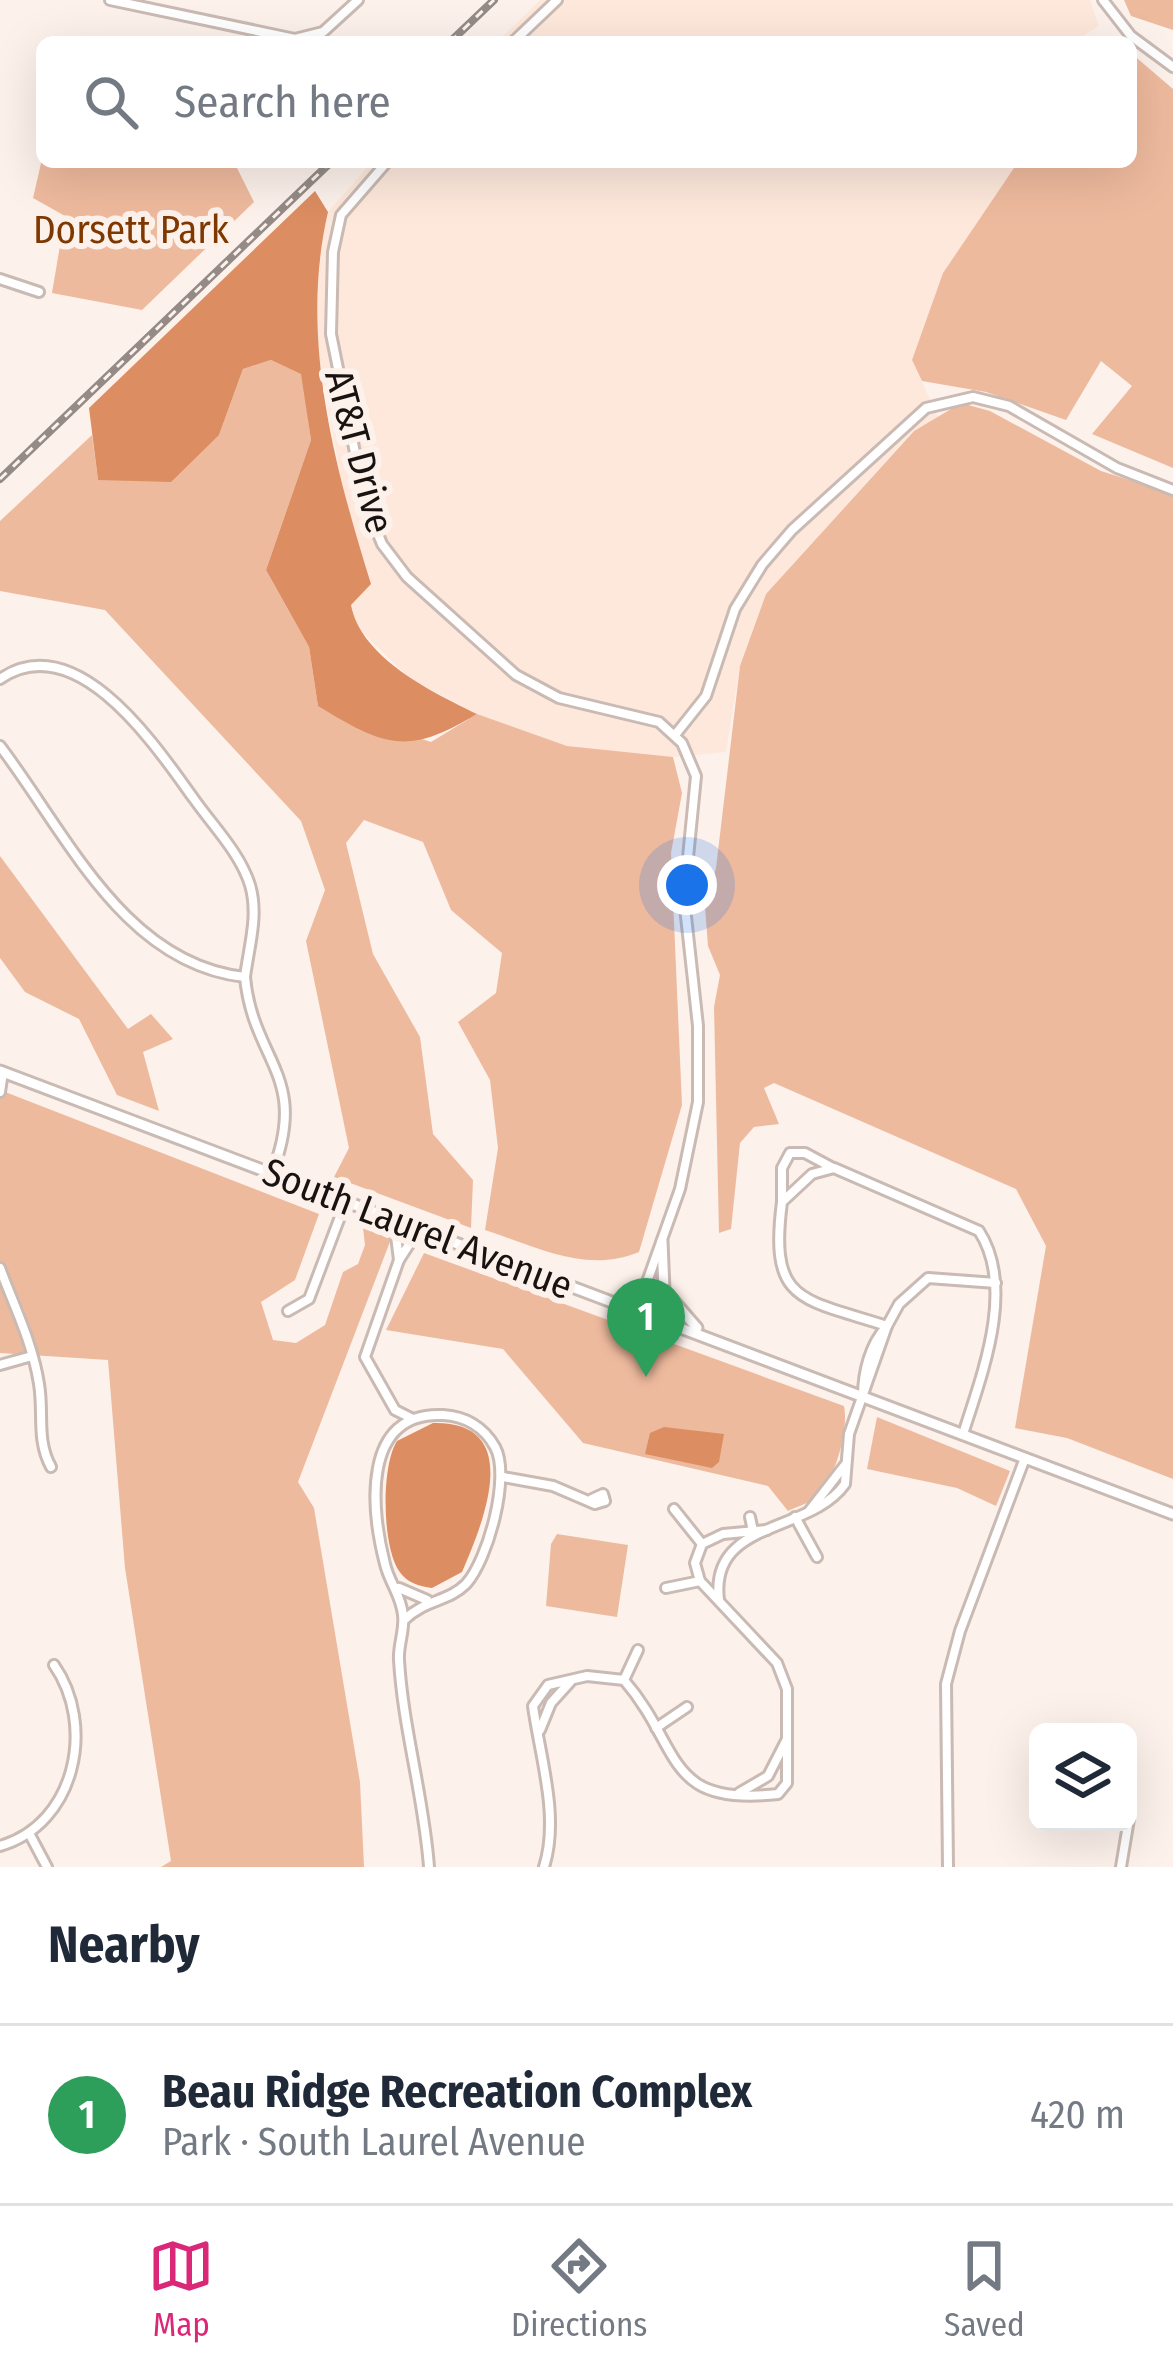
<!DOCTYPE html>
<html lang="en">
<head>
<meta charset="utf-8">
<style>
  :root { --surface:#fff; --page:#f2f2f3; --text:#1f2937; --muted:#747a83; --line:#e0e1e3; --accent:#db2777 }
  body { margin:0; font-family:"Fira Sans Condensed",sans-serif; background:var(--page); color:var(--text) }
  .controls { position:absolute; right:36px; bottom:36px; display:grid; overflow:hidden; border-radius:18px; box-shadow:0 12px 48px #0002 }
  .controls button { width:108px; height:108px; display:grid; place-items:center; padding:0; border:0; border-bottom:3px solid var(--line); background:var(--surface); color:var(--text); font:60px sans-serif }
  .you { position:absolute; left:687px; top:885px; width:42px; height:42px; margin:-30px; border:9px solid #fff; border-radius:50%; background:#1a73e8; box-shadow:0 0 0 18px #1a73e833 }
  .badge { display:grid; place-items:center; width:78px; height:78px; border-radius:50%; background:var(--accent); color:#fff; font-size:39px; font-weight:700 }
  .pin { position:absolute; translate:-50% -99px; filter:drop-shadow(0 3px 6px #0008) }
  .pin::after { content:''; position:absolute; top:63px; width:42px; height:36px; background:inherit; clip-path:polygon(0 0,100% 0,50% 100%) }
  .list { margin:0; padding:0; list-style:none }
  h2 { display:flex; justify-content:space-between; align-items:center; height:156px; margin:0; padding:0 48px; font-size:51px }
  h2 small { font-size:39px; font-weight:400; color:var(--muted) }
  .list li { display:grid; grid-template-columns:78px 1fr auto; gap:36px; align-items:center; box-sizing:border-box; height:180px; padding:0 48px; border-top:3px solid var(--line) }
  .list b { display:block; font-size:45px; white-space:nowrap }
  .list p { margin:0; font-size:39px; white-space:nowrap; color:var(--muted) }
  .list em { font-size:39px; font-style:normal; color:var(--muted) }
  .icon { flex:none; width:66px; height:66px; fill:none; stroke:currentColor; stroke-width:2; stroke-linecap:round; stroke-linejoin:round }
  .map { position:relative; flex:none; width:1173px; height:1867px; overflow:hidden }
  .search { position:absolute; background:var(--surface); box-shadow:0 12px 48px #0002; left:36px; right:36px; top:36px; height:132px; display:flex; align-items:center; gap:30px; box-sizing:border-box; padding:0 42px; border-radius:18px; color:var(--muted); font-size:45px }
  .sheet { height:336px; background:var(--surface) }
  nav { display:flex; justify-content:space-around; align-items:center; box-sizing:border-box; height:168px; border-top:3px solid var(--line); background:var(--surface); font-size:33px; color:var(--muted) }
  nav a { display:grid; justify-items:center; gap:6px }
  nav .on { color:var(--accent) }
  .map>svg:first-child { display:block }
  .built { fill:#fee8dc }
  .green { fill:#eeba9e }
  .water { fill:#dc8d61 }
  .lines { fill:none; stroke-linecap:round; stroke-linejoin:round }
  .minor-casing { stroke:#c9bab3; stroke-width:14 }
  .secondary-casing { stroke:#c9bab3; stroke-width:15 }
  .minor { stroke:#fff; stroke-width:8 }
  .secondary { stroke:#fff; stroke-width:9 }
  .rail-casing { stroke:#948b87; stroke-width:8 }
  .rail { stroke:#fdf1eb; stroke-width:3; stroke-dasharray:9; stroke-linecap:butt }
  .labels { text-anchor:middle; stroke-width:12; stroke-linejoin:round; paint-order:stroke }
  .park-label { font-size:39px; fill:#7f3800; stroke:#fdf1eb }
  .street-label { font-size:39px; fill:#181311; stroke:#fdf1eb }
</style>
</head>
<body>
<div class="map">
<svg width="1173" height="1867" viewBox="0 0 1173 1867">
  <rect width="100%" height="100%" fill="#fdf1eb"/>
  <g class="built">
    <path d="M540 0H1090L1099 26 1072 42H497Z"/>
    <path d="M372 162H1018L943 273 912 360 938 417 913 431 766 594 740 666 726 752 663 758 567 746 477 714 409 678 354 624 350 605 371 583 344 496 315 335 319 247 328 212Z"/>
  </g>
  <g class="green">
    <path d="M1124 0H1173V30L1131 16Z"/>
    <path d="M1131 53 1173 89V468L1092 434 1132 386 1101 361 1066 420 986 392 922 381 912 360 943 273 1018 162H1131Z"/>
    <path d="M42 159 234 162 254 202 142 310 52 293 65 216 33 198Z"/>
    <path d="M271 360 302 374 311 440 266 570 309 647 318 706 431 742 477 714 567 746 673 757 682 793 671 853 682 1105 639 1252C586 1274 537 1247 485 1230L498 1148 490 1080 458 1022 496 993 502 953 451 910 423 842 364 820 346 843 373 954 420 1037 433 1134 473 1180 471 1228 334 1177 349 1148 306 941 325 890 301 821 105 610 0 591V521L92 435 98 480 219 435 243 369Z"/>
    <path d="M961 403 990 411 1101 471 1173 494V1479L1067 1438 1015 1428 1046 1246 1016 1189 774 1083 764 1088 779 1124 754 1127 740 1143 731 1229 719 1233 714 1007 720 975 708 946 705 907 716 868 740 666 766 594 914 431Z"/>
    <path d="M0 856 128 1029 151 1014 173 1039 143 1052 159 1111 117 1095 79 1019 25 992 0 958Z"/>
    <path d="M0 1090 319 1214 295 1280 261 1302 273 1340 296 1343 325 1325 343 1272 358 1264 365 1245 363 1228 391 1239 298 1482 314 1508 360 1782 364 1867H161L171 1861 125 1568 108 1360 0 1353Z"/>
    <path d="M424 1253 844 1406C849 1430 835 1481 815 1498 809 1503 796 1507 788 1511L768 1486 583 1443 503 1349 386 1330Z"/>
    <path d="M877 1417 1010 1471 996 1506 957 1488 867 1469Z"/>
    <path d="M557 1534 628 1545 617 1617 546 1606 551 1544Z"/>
  </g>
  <g class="water">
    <path d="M315 191 328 212C299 336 334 465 371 584L351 605C361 658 432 692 477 714 407 756 386 747 318 706L309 647 266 570 311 440 301 374 271 360 243 369 219 435 171 482 98 480 89 408Z"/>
    <path d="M433 1423C526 1421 483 1523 462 1572L432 1588C419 1586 407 1583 399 1571 382 1546 381 1466 397 1441Z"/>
    <path d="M664 1427 724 1434 719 1462 712 1468 645 1454 650 1433Z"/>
  </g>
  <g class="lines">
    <defs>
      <g id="minor">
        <path d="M110 0 295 39 323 32 358 0"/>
        <path d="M1103 0 1131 36 1173 67"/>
        <path d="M513 42 557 0"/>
        <path d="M387 162 341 215 333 252 331 334 365 502 382 544 407 577 516 675 559 698 659 722 682 743 696 776 684 898 698 1026V1102L680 1189 637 1310"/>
        <path d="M0 279 39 292"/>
        <path d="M0 679C77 626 157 748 194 799 213 826 240 853 250 885 259 915 249 946 245 977 124 964 67 834 0 746"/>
        <path d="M675 735 706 696 735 609 762 565 792 530 926 408 973 397 1009 406 1117 468 1173 490"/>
        <path d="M245 977C253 1062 310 1075 272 1173"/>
        <path d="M0 1092 3 1072"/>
        <path d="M782 1202V1168L790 1153H805L833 1168"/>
        <path d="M394 1220 399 1260 419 1229"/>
        <path d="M399 1260 365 1357 395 1410 411 1418"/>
        <path d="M0 1268C14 1306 33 1344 39 1384 44 1413 36 1440 51 1467"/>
        <path d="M288 1311 309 1299 346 1201"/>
        <path d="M0 1365 32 1356"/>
        <path d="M963 1434C982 1374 1016 1288 979 1231L834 1168 812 1174 782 1202C769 1303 800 1298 887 1326L899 1304 928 1278 996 1283"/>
        <path d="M503 1477 553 1486 595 1504 605 1501 603 1494 592 1499"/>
        <path d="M674 1509 702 1544"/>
        <path d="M810 1510 845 1465"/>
        <path d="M750 1517 753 1531"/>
        <path d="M795 1517 817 1557"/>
        <path d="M399 1588 427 1600"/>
        <path d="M666 1588 700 1581"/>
        <path d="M719 1600C709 1519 810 1534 845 1484L849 1434 887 1326C870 1344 863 1372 863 1396"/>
        <path d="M404 1620C426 1599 448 1602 466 1584 488 1560 511 1476 495 1447 484 1427 465 1416 443 1415 361 1411 371 1510 385 1564 389 1582 401 1595 403 1615 405 1630 398 1645 399 1660 403 1729 424 1797 429 1867"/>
        <path d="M624 1680 638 1650"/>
        <path d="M656 1728 687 1707"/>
        <path d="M540 1730 551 1703 570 1682"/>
        <path d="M739 1793 768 1776 787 1739"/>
        <path d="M29 1833 47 1867"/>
        <path d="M0 1846C76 1824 96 1725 54 1665"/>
        <path d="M544 1867C560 1817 540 1757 533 1706L548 1685 587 1676 624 1680C683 1748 663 1807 778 1794L787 1783V1689L777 1663 700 1581 695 1563 702 1544 723 1534 767 1530"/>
        <path d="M948 1867 946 1684 960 1631 1025 1458"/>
        <path d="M1121 1867 1129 1819"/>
      </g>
      <g id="secondary">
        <path d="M0 1071 1173 1514"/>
        <path d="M662 1241 664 1290 697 1328"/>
      </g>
    </defs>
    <use href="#minor" class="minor-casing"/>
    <use href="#secondary" class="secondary-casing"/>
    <use href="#minor" class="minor"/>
    <use href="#secondary" class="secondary"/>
    <defs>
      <g id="rail">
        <path d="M450 42 494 0"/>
        <path d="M0 479 331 162"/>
      </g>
    </defs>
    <use href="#rail" class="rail-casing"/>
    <use href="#rail" class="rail"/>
  </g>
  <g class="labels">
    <g class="park-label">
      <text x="131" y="243">Dorsett Park</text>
    </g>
    <g class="street-label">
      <text transform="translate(360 451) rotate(75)" y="14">AT&amp;T Drive</text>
      <text transform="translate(418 1228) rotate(21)" y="14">South Laurel Avenue</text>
    </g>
  </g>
</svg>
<div class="controls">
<button><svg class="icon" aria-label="layers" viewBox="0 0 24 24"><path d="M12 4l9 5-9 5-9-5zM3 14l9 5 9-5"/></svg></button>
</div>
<div class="you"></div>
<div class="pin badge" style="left:646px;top:1377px;background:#2e9e5b">1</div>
<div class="search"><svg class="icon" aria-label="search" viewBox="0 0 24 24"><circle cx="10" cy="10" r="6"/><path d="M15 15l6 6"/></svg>Search here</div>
</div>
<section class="sheet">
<h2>Nearby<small></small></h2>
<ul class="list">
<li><span class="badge" style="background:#2e9e5b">1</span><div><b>Beau Ridge Recreation Complex</b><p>Park · South Laurel Avenue</p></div><em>420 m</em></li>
</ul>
</section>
<nav>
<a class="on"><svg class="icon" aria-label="map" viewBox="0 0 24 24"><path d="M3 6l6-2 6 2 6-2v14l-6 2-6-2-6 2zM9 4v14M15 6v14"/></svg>Map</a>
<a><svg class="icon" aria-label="directions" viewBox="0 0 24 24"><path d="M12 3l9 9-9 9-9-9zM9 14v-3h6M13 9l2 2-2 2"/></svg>Directions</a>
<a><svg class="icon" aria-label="saved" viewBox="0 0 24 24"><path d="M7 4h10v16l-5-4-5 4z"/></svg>Saved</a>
</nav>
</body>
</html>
